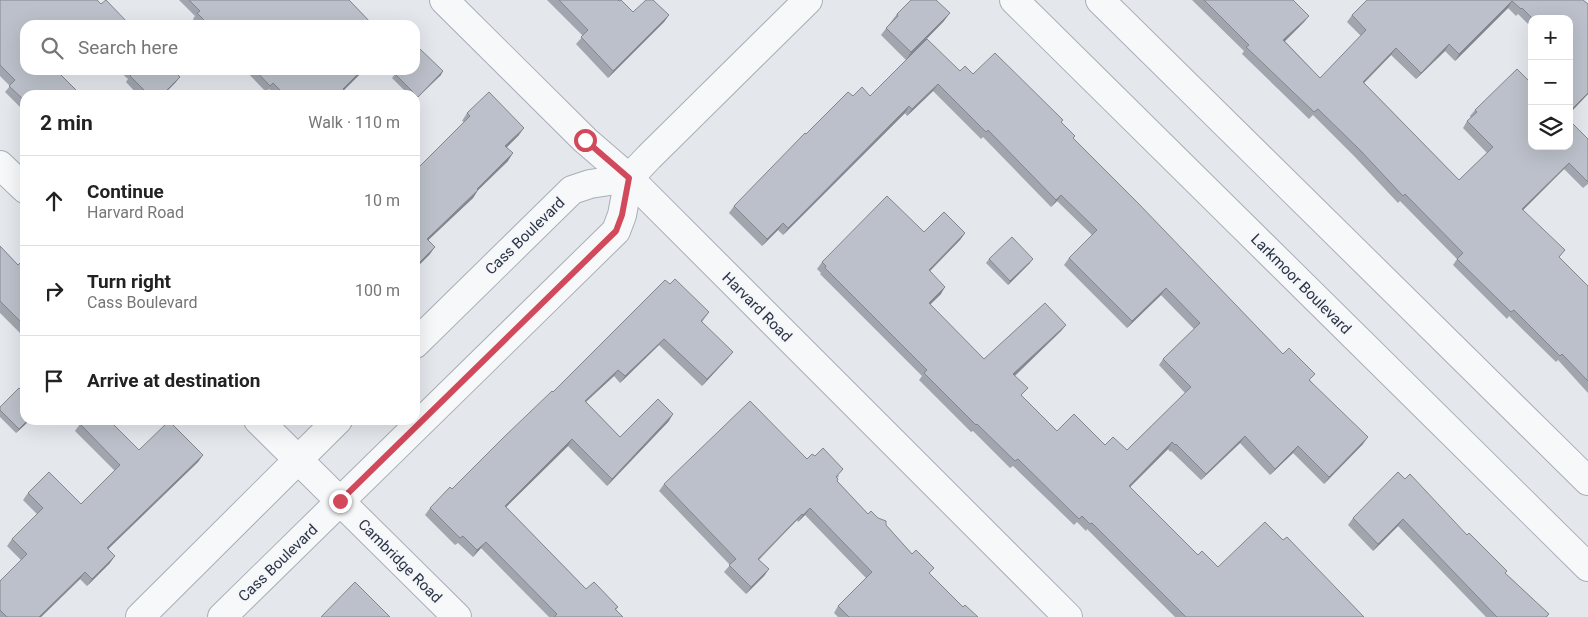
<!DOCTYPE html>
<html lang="en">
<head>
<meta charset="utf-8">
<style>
  :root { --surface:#fff; --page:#f2f2f2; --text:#222; --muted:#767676; --line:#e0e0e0 }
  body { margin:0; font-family:Roboto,sans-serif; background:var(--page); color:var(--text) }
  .controls { position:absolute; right:15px; top:15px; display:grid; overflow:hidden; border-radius:10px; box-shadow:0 5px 20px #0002 }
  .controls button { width:45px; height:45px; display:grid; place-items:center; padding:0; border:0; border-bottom:1px solid var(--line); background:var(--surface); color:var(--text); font:25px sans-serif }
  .stop { position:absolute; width:15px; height:15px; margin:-11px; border:4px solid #d1495b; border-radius:50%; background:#fff }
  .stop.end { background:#d1495b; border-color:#fff; box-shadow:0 1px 5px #0008 }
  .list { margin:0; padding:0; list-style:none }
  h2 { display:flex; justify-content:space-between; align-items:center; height:65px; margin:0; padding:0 20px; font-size:21px }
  h2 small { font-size:16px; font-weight:400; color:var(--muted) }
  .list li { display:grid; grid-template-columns:32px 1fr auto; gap:15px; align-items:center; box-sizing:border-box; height:90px; padding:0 20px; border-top:1px solid var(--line) }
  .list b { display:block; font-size:19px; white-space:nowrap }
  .list p { margin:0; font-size:16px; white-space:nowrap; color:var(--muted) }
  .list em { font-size:16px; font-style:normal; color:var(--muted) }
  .icon { flex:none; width:28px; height:28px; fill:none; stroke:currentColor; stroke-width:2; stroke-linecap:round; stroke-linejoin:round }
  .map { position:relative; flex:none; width:1588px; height:617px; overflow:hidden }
  .search { position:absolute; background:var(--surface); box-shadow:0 5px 20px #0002; left:20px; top:20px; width:400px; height:55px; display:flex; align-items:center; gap:12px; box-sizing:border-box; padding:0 18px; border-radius:15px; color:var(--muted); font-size:19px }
  .panel { position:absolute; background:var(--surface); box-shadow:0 5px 20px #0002; left:20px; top:90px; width:400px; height:335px; border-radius:15px }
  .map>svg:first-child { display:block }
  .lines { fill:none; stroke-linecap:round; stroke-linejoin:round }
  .minor-casing { stroke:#a9aeb7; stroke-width:30 }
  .minor { stroke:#f7f8fa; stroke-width:28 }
  .wall { fill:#a1a5ae }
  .shaded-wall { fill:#83868d }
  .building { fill:#bbc0ca; stroke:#83868d }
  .route { stroke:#d1495b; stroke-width:6 }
  .labels { text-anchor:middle; stroke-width:4; stroke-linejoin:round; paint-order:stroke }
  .street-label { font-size:15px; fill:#2b3445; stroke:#f4f6f9 }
</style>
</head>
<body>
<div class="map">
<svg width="1588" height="617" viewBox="0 0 1588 617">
  <rect width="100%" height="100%" fill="#e4e7ec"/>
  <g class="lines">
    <defs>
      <g id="minor">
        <path d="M444 0 585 140 629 178 1068 617"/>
        <path d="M1014 0 1588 567"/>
        <path d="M1100 0 1588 481"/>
        <path d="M0 165 25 189"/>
        <path d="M415 344 572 190 590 184 629 178"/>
        <path d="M258 420 457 617"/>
        <path d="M140 617 338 420"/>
        <path d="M222 617 616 231 622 215 629 178 649 157 808 0"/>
      </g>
    </defs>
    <use href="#minor" class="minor-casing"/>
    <use href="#minor" class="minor"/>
  </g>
  <g class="wall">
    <path d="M0 0 101 4 130 25H25L59 73 25 95V108L23 110 5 92 10 86 0 76Z"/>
    <path d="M179 0H349L373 25H199L193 19 195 16Z"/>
    <path d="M547 0H618L633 12 669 15 664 22 608 78 576 44 583 36Z"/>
    <path d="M1192 0H1293L1309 16 1304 22 1285 41 1320 78 1361 36 1347 22 1352 15 1367 0H1583L1588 4V94L1569 114V19H1532V28L1518 14 1516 16 1508 8 1455 61 1445 51 1416 79 1391 55 1364 83 1459 180 1487 153 1463 128 1467 121 1471 118 1470 116 1475 110 1532 84 1588 139V184L1583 188 1564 169 1523 210 1560 258 1588 286V393L1558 360 1556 362 1509 316 1507 319 1453 265 1457 259 1400 201 1398 203 1355 157 1313 115 1309 119 1242 54 1244 51Z"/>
    <path d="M897 14 944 21 906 60 881 35Z"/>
    <path d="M118 70H173L180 77 175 83 163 95H138L126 82 128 79Z"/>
    <path d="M245 70H364L344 90 350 95H275L269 89 266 92Z"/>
    <path d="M960 71 973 74 1061 122 1073 138 1283 354 1310 380 1363 444 1324 484 1293 453 1270 475 1240 443 1201 480 1171 451 1170 452 1168 449 1130 487 1198 555 1218 567 1283 540 1364 617H1175L1087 529 1086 531 1077 522 1074 525 1013 466 1010 468 973 431 971 432 919 380 922 376 820 274 821 273 817 269 822 262 924 232 965 233 960 240 930 271 941 294 930 305 984 359 1066 325 1061 331 1015 376 1022 396 1057 431 1105 445 1127 450 1185 393 1159 365 1163 359 1194 329 1161 295 1127 328 1064 265 1069 258 1092 235 1057 201 1051 207 983 137 981 139 933 91 907 116 905 113 783 235 778 230 762 246 729 213 734 206 806 134 853 96H870Z"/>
    <path d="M395 74 441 75 415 100V95H409L392 78Z"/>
    <path d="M467 113 519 135 507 147 508 161 478 190 473 198 428 240 430 254 415 269V171L464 122 462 121Z"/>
    <path d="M0 246 18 265 25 269V338L0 313Z"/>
    <path d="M989 259 1030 263 1008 285 986 263Z"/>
    <path d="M670 284 709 312 702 322 728 358 702 386 659 345 620 383 614 376 586 402 620 437 669 421 607 486 568 446 506 507 586 589 618 607 616 610 623 617H549L481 548 473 557 458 543 455 545 425 515 430 508 452 489 553 392Z"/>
    <path d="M25 352V364L20 359Z"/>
    <path d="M0 407 30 420 16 433 0 417Z"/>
    <path d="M80 424 139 450 203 455 198 462 108 549 110 563 87 586 80 579 41 617H0V581L21 560 7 546 12 539 37 514 23 500 28 493 81 504 115 471 75 431Z"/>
    <path d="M815 456 839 476 837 478V481L868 514 886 525 930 574 963 607 978 617H838L834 613 838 606 866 578 805 515 798 522 797 520 759 560 769 569 764 576 746 594 724 572 730 565 659 491 664 484 807 459Z"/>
    <path d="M1405 479 1467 535 1505 573 1549 614 1547 617H1486L1398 526 1373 551 1348 525 1353 518Z"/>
  </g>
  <g class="shaded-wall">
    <path d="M1512 1 1508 8 1455 61 1459 54Z"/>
    <path d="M950 13 944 21 906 60 911 52Z"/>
    <path d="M669 15 664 22 608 78 613 71Z"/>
    <path d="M1309 16 1304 22 1279 47 1283 40Z"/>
    <path d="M1449 44 1445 51 1416 79 1421 73Z"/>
    <path d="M1396 48 1391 55 1358 89 1363 82Z"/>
    <path d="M362 70H364L339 95 343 89Z"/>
    <path d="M443 71 441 75 415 100 418 97Z"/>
    <path d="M180 77 175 83 163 95H162Z"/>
    <path d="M938 84 933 91 907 116 912 109Z"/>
    <path d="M1588 93V94L1569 114V112Z"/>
    <path d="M909 106 905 113 783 235 788 228Z"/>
    <path d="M524 128 519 135 500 154 505 146Z"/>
    <path d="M513 153 508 161 472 196 477 189Z"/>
    <path d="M1569 163 1564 169 1518 215 1522 209Z"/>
    <path d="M478 190 473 198 422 246 427 239Z"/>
    <path d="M1061 195 1057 201 1051 207 1056 200Z"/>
    <path d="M783 223 778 230 762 246 767 239Z"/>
    <path d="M965 233 960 240 924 277 929 270Z"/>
    <path d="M435 247 430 254 415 269 419 263Z"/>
    <path d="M1033 259 1030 263 1008 285 1010 281Z"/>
    <path d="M945 287 941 294 924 310 929 303Z"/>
    <path d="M1166 288 1161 295 1127 328 1132 321Z"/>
    <path d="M1066 325 1061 331 1009 381 1013 374Z"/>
    <path d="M664 339 659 345 620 383 625 376Z"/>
    <path d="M733 352 728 358 702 386 707 379Z"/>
    <path d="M618 370 614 376 580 407 585 401Z"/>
    <path d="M673 414 669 421 607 486 612 479Z"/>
    <path d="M28 420H30L16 433 19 429Z"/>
    <path d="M1245 436 1240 443 1201 480 1206 474Z"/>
    <path d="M1368 437 1363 444 1324 484 1329 477Z"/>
    <path d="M572 439 568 446 500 513 505 506Z"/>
    <path d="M1172 442 1168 449 1124 493 1129 486Z"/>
    <path d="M1298 446 1293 453 1270 475 1275 469Z"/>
    <path d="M203 455 198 462 102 555 107 548Z"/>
    <path d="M810 508 805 515 798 522 803 515Z"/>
    <path d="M802 514 797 520 753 565 758 559Z"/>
    <path d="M1403 519 1398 526 1373 551 1378 544Z"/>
    <path d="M486 542 481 548 473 557 477 550Z"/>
    <path d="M115 556 110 563 87 586 92 579Z"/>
    <path d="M769 569 764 576 746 594 751 587Z"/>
    <path d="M85 572 80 579 41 617H39Z"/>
  </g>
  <g class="building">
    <path d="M0 0H97L101 4 106 0 130 25H25V70H59L61 71 59 73 81 95H25V101L9 86 15 80 0 65Z"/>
    <path d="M189 0H349L373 25H209L197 13 200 11Z"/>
    <path d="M559 0H618L619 1 621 0 633 12 646 0H653L669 15 613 71 581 37 588 30Z"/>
    <path d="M911 0H936L950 13 911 52 886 28 898 16 897 14Z"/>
    <path d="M1204 0H1293L1309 16 1283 40 1320 78 1366 30 1352 15 1367 0H1583L1588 4V93L1569 112V62L1573 58 1569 54V19H1533L1522 8 1521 9 1512 1 1459 54 1449 44 1421 73 1396 48 1363 82 1459 180 1493 147 1467 121 1477 112 1475 110 1517 69 1532 84V146H1569V120L1588 139V182L1569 163 1522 209 1565 250 1559 257 1588 286V381L1562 354 1560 356 1514 310 1511 312 1457 259 1463 253 1405 194 1403 196 1360 150 1318 109 1314 112 1246 47 1249 45Z"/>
    <path d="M927 39 960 71 965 66 973 74 995 53 1063 120 1061 122 1075 136 1073 138 1138 203 1283 354 1289 348 1315 374 1309 380 1368 437 1329 477 1298 446 1275 469 1245 436 1206 474 1176 444 1175 445 1172 442 1129 486 1198 555 1202 551 1218 567 1265 522 1283 540 1287 537 1364 617H1186L1092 523 1090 524 1082 516 1079 519 1018 459 1015 461 977 424 976 425 924 373 927 370 825 268 826 266 822 262 887 196 924 232 944 212 965 233 929 270 945 287 929 303 984 359 1045 303 1066 325 1013 374 1028 388 1021 395 1057 431 1074 414 1105 445 1113 437 1127 450 1191 387 1163 359 1200 323 1166 288 1132 321 1069 258 1097 230 1061 195 1056 200 988 130 986 132 938 84 912 109 909 106 788 228 783 223 767 239 734 206 805 133 806 134 848 92 853 96 862 87 870 96Z"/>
    <path d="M420 49 443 71 418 97 395 74 399 70H415V54Z"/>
    <path d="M129 70H173L180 77 162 95H149L130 76 133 73Z"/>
    <path d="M255 70H362L343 89 350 95H285L273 83 270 86Z"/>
    <path d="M489 92 524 128 505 146 513 153 477 189 478 190 427 239 435 247 419 263 415 259V171L470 116 467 113Z"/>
    <path d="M1012 237 1033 259 1010 281 989 259Z"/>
    <path d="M0 246 18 265 20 263 25 269V326L0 301Z"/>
    <path d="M675 279 709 312 701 321 733 352 707 379 664 339 625 376 618 370 585 401 620 437 658 399 673 414 612 479 572 439 505 506 586 589 594 582 618 607 615 609 623 617H554L557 614 486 542 477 550 463 536 460 538 430 508 450 487 452 489 504 437 552 391 553 392 665 280 670 284Z"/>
    <path d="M19 388 25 394V420H28L19 429 0 410V407Z"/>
    <path d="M750 401 807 459 812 454 815 456 823 448 843 469 836 477 838 479 837 481 868 514 871 511 878 518 886 521V525L912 554 916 550 934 568 929 573 963 607 965 605 978 617H849L838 606 872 572 810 508 803 515 802 514 758 559 769 569 751 587 729 565 736 559 664 484Z"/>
    <path d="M84 420H109L139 450 169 421 203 455 107 548 115 556 92 579 85 572 39 617H7L0 610V581L27 554 12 539 43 508 28 493 49 472 81 504 120 465 80 424Z"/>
    <path d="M1398 472 1405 479 1410 474 1467 535 1469 533 1507 571 1505 573 1549 614 1546 617H1497L1403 519 1378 544 1353 518Z"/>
    <path d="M355 582 390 617H321Z"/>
  </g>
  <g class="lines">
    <path class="route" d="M340 501 616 231 622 215 629 178 585 140"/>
  </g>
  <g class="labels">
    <g class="street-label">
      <text transform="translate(525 236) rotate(-44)" y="5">Cass Boulevard</text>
      <text transform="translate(1301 284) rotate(45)" y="5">Larkmoor Boulevard</text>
      <text transform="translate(757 307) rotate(45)" y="5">Harvard Road</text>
      <text transform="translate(400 561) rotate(45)" y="5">Cambridge Road</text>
      <text transform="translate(278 563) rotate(-44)" y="5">Cass Boulevard</text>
    </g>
  </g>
</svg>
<div class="controls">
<button>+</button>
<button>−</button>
<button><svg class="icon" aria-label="layers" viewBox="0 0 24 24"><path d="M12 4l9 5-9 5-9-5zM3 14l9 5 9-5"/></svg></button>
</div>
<div class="stop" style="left:585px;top:140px"></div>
<div class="stop end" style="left:340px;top:501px"></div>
<div class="search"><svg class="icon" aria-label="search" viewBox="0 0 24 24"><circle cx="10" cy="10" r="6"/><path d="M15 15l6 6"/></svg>Search here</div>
<section class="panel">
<h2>2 min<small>Walk · 110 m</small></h2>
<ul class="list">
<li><svg class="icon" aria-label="ahead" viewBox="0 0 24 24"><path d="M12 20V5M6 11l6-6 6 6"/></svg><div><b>Continue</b><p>Harvard Road</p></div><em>10 m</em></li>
<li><svg class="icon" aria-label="right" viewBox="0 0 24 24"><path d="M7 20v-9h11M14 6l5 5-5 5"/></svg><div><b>Turn right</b><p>Cass Boulevard</p></div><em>100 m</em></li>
<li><svg class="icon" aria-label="arrive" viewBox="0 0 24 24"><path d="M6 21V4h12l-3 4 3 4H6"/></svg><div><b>Arrive at destination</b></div></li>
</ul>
</section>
</div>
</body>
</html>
